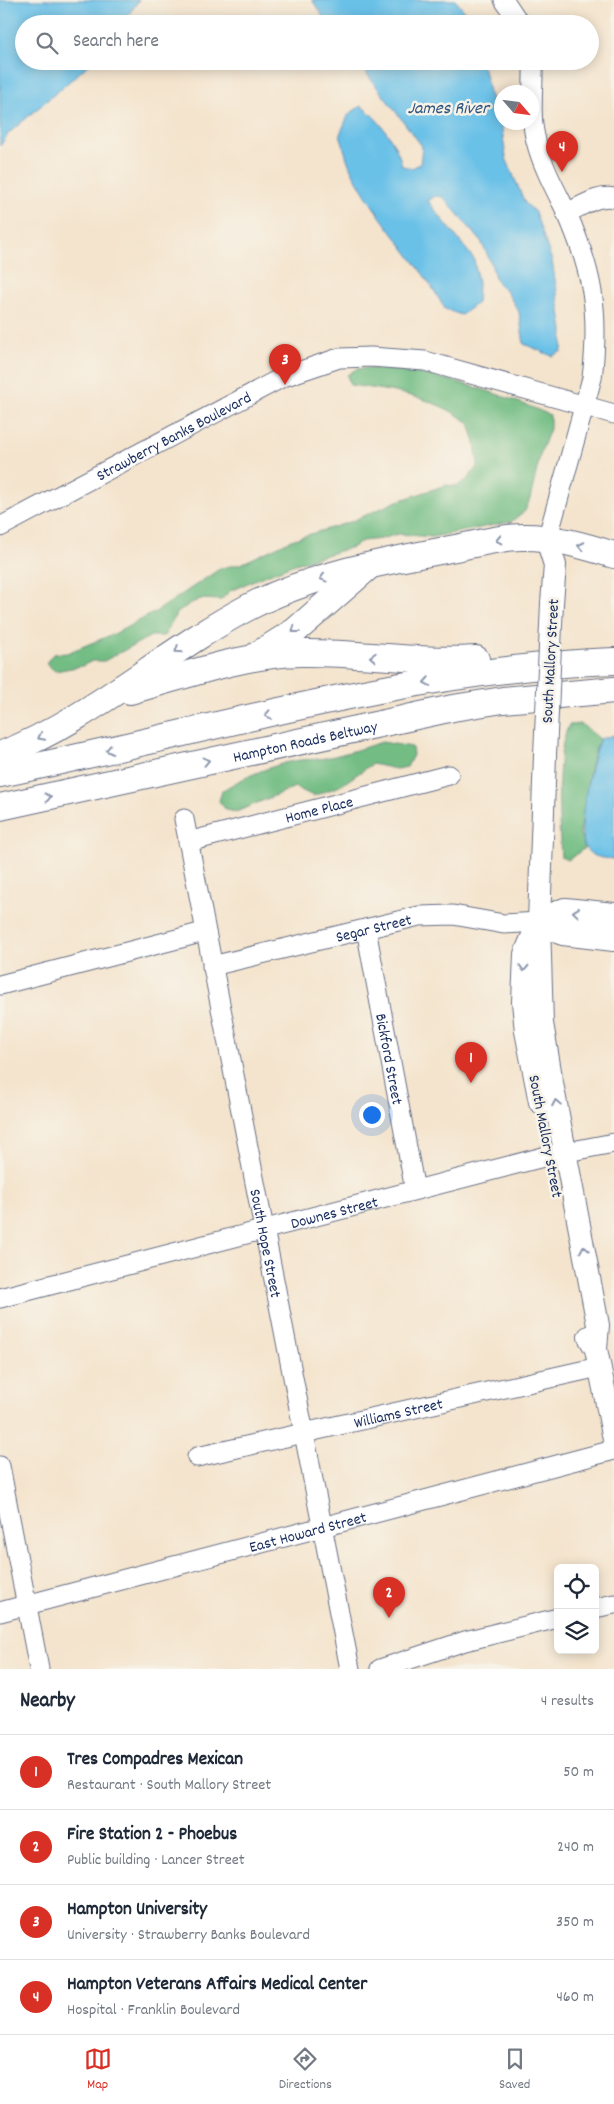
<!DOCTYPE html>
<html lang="en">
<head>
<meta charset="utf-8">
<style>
  :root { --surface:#fff; --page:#f2f2f3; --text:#1f2937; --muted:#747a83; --line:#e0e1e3; --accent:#d93025 }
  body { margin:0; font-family:Dekko,sans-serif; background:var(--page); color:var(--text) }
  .controls { position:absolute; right:15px; bottom:15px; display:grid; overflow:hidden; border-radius:8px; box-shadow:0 2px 12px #0003 }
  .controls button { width:45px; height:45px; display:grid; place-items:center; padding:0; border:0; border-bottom:1px solid var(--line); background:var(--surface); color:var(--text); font:25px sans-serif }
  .compass { position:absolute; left:494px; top:85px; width:45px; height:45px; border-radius:50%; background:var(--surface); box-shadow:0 2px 12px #0003; rotate:118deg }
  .you { position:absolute; left:371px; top:1114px; width:18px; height:18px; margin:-12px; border:4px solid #fff; border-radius:50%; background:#1a73e8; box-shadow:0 0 0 8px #1a73e833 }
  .badge { display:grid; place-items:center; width:32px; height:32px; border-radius:50%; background:var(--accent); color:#fff; font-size:16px; font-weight:700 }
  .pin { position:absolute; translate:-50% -41px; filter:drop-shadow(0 1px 2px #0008) }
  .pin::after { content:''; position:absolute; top:26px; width:18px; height:15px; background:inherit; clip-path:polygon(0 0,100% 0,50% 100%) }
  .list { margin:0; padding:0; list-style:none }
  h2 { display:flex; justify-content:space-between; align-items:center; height:65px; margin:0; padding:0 20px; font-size:21px }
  h2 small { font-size:16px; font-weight:400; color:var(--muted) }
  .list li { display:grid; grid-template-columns:32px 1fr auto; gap:15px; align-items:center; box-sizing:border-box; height:75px; padding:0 20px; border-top:1px solid var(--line) }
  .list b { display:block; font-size:19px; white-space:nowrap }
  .list p { margin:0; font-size:16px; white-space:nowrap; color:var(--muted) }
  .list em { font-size:16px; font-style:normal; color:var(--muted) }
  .icon { flex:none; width:28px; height:28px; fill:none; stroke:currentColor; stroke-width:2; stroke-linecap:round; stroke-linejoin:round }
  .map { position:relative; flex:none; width:614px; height:1669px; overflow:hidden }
  .search { position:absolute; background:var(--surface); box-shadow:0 2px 12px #0003; left:15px; right:15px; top:15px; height:55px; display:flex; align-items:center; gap:12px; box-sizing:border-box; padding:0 18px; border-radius:28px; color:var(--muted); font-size:19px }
  .sheet { height:365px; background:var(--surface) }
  nav { display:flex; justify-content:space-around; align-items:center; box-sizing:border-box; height:70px; border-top:1px solid var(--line); background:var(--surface); font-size:14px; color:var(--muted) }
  nav a { display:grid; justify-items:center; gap:2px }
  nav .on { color:var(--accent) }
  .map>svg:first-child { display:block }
  .forest { fill:#73bd84; stroke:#477671 }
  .water { fill:#6bc1e8; stroke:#4378a3 }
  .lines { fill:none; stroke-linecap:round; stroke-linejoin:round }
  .minor-casing { stroke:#676e85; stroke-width:21 }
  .major-casing { stroke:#676e85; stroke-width:24 }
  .highway-casing { stroke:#676e85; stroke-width:28 }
  .path { stroke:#676e85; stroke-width:2.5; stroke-dasharray:4 4; stroke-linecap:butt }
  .minor { stroke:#fff; stroke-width:19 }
  .major { stroke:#fff; stroke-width:22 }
  .highway { stroke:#fff; stroke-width:26 }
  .major-bridge-casing { stroke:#676e85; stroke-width:24; stroke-linecap:butt }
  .major-bridge { stroke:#fff; stroke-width:22 }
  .oneway { stroke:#8d97ae }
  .labels { text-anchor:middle; stroke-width:5; stroke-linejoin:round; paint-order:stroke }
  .street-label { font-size:16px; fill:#1b2f5e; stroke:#f7f3e8 }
  .water-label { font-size:18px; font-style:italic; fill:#2f5480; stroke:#f7f3e8 }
</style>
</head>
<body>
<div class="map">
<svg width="614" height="1669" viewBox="0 0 614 1669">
  <rect width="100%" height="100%" fill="#f7f3e8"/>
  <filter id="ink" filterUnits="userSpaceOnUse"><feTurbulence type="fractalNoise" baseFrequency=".02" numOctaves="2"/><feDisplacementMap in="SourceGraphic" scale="10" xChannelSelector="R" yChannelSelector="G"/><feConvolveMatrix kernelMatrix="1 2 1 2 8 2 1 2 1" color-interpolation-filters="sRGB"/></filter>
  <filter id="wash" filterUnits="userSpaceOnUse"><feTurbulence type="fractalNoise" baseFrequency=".0096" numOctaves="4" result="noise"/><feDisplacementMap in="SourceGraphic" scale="20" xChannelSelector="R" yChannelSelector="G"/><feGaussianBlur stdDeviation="1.12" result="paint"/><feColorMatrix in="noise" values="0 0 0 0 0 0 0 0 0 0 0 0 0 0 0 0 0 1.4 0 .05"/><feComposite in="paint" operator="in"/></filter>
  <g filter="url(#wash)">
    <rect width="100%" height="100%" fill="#f4e4cd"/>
    <g class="forest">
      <path d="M369 368C431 371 493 390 550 415V429L541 452 530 499 525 511 511 522 432 537 398 534 381 539 362 541 353 547 292 565 259 578 230 591 221 600 200 599 188 605 176 614 164 636H151L104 661H92L82 666 55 671 46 663 53 654 67 653 116 633 157 611 221 568 241 564 291 540 350 522 395 502 446 485 457 486 468 479 478 465 475 443 469 423C433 396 393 391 350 385L347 375 356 369Z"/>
      <path d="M581 724 600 739C590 759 587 784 585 806 585 815 580 825 580 833 581 838 583 843 585 848L568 860 561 857C559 824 554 754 569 725Z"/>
      <path d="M382 742 412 747 413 755 407 767 396 769 372 764 340 786 313 796 295 787 236 812 226 810 219 801 222 791C240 778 277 763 300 760 306 759 313 760 319 759 340 756 362 748 382 742Z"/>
    </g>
    <g class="water">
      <path d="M0 0H139L122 24H24V61H93L9 133 0 146Z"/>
      <path d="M312 0H455L468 15 470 24H328Z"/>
      <path d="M357 61H482L489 92 501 122 506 158 525 203 535 212 552 261 563 330 562 351 552 356 524 344 519 312 507 292 496 281 491 263 481 241 443 197 435 196 428 201 474 259 478 284 477 303 461 315 445 309C419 261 379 223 354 175 347 163 344 147 340 134L349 114 361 106C379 118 398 145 402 166L412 168 420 164 422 146Z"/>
      <path d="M614 735V859C603 858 593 858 586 849 574 835 592 755 600 739Z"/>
    </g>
  </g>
  <g filter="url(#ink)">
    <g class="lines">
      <defs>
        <g id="minor">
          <path d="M504 0 520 24"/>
          <path d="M533 61C534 88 529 115 536 141 542 165 555 189 566 211 593 272 600 312 592 378L547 540"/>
          <path d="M566 213C581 207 598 194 614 198"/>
          <path id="s1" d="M0 527 283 377 339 358 371 357 425 361 614 414"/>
          <path id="s2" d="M184 819 350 1669"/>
          <path id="s3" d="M188 842 449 775"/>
          <path id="s4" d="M366 929 415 1190"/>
          <path id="s5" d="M212 966 419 916 453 915 504 924 539 922"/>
          <path d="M0 985 204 932"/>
          <path id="s6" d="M0 1298 551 1155 614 1143"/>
          <path id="s7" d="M197 1457 599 1367"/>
          <path d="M0 1466 39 1669"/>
          <path d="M595 1608 614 1604"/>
          <path id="s8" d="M0 1612 614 1450"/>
          <path d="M380 1669 465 1641 558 1618"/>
        </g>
        <g id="major">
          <path d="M547 540 555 565 552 603"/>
          <path d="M545 755 539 922 542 1023 552 1083 598 1325 596 1349"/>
          <path d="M534 933 525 954 523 1002 526 1031 540 1102"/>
          <path d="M589 1337 596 1349 614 1439"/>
        </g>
        <g id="highway">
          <path d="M257 655 295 631 367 568"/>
          <path d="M130 691C185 676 243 654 301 653 359 652 418 663 476 659"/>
          <path d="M0 755C91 720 162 653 247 608 310 575 381 562 450 549 473 545 498 537 521 537 551 536 585 546 614 555"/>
          <path d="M0 774C202 733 408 669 614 661"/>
          <path id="s9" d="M0 807 453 708 503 700 614 690"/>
          <path d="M539 922 565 911 614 916"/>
          <path d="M539 922 563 932 614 938"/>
        </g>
      </defs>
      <use href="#minor" class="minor-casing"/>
      <use href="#major" class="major-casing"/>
      <use href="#highway" class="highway-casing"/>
      <path class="path" d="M357 62V61"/>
      <use href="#minor" class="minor"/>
      <use href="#major" class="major"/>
      <use href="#highway" class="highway"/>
      <defs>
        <path id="major-bridge" d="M545 755 552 603"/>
      </defs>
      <use href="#major-bridge" class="major-bridge-casing"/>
      <use href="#major-bridge" class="major-bridge"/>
    </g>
    <defs><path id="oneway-chevron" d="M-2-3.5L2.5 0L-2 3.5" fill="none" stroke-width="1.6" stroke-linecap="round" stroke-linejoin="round" transform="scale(1.25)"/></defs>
    <g class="oneway">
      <use href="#oneway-chevron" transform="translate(499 540) rotate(169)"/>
      <use href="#oneway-chevron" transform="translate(581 546) rotate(-168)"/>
      <use href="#oneway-chevron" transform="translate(323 578) rotate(165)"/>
      <use href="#oneway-chevron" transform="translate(295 630) rotate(143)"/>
      <use href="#oneway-chevron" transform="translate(178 650) rotate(147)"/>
      <use href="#oneway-chevron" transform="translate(373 657) rotate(-177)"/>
      <use href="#oneway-chevron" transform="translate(427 682) rotate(170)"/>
      <use href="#oneway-chevron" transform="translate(268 715) rotate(168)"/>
      <use href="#oneway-chevron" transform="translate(41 737) rotate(153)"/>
      <use href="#oneway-chevron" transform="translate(109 750) rotate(168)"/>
      <use href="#oneway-chevron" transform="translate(206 761) rotate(-13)"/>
      <use href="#oneway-chevron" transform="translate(48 797) rotate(-13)"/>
      <use href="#oneway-chevron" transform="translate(576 912) rotate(-174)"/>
      <use href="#oneway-chevron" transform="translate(524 968) rotate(93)"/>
      <use href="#oneway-chevron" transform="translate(556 1103) rotate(-101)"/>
      <use href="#oneway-chevron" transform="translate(584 1249) rotate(-101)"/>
    </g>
  </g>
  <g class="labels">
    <g class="street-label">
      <text dy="6" stroke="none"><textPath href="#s1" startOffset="196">Strawberry Banks Boulevard</textPath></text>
      <text transform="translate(549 661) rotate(-87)" y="6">South Mallory Street</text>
      <text dy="6" stroke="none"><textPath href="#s9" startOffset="312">Hampton Roads Beltway</textPath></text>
      <text dy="6" stroke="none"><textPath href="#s3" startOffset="135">Home Place</textPath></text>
      <text dy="6" stroke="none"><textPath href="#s5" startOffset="166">Segar Street</textPath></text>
      <text dy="6" stroke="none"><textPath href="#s4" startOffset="132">Bickford Street</textPath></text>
      <text transform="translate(547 1136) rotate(79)" y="6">South Mallory Street</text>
      <text dy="6" stroke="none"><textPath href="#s6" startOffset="345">Downes Street</textPath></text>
      <text dy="6" stroke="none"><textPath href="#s2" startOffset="432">South Hope Street</textPath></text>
      <text dy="6" stroke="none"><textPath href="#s7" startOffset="206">Williams Street</textPath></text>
      <text dy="6" stroke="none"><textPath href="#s8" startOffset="318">East Howard Street</textPath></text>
    </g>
    <g class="water-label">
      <text x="448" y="113">James River</text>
    </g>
  </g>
</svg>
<div class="controls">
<button><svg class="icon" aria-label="locate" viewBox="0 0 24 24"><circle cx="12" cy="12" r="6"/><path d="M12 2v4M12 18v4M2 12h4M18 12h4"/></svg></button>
<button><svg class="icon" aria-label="layers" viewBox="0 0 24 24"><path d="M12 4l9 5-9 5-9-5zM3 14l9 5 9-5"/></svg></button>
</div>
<svg class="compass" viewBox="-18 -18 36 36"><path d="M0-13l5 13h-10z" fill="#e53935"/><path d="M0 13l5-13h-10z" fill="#747a83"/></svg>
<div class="you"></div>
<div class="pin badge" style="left:471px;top:1083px">1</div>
<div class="pin badge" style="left:389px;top:1618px">2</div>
<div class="pin badge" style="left:285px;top:385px">3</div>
<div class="pin badge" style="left:562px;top:172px">4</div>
<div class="search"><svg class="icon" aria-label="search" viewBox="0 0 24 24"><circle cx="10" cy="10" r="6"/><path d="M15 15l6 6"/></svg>Search here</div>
</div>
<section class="sheet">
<h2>Nearby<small>4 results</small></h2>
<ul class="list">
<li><span class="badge">1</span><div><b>Tres Compadres Mexican</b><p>Restaurant · South Mallory Street</p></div><em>50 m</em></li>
<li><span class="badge">2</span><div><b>Fire Station 2 - Phoebus</b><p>Public building · Lancer Street</p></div><em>240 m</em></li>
<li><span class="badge">3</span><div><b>Hampton University</b><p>University · Strawberry Banks Boulevard</p></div><em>350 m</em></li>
<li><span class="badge">4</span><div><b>Hampton Veterans Affairs Medical Center</b><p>Hospital · Franklin Boulevard</p></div><em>460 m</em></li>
</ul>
</section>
<nav>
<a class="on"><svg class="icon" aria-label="map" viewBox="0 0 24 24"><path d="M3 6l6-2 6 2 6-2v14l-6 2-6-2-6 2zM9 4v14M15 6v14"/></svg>Map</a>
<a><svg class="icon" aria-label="directions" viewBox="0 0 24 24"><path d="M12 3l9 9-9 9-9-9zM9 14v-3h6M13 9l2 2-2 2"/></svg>Directions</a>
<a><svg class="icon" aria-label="saved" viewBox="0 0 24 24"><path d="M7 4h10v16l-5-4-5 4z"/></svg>Saved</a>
</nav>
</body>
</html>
